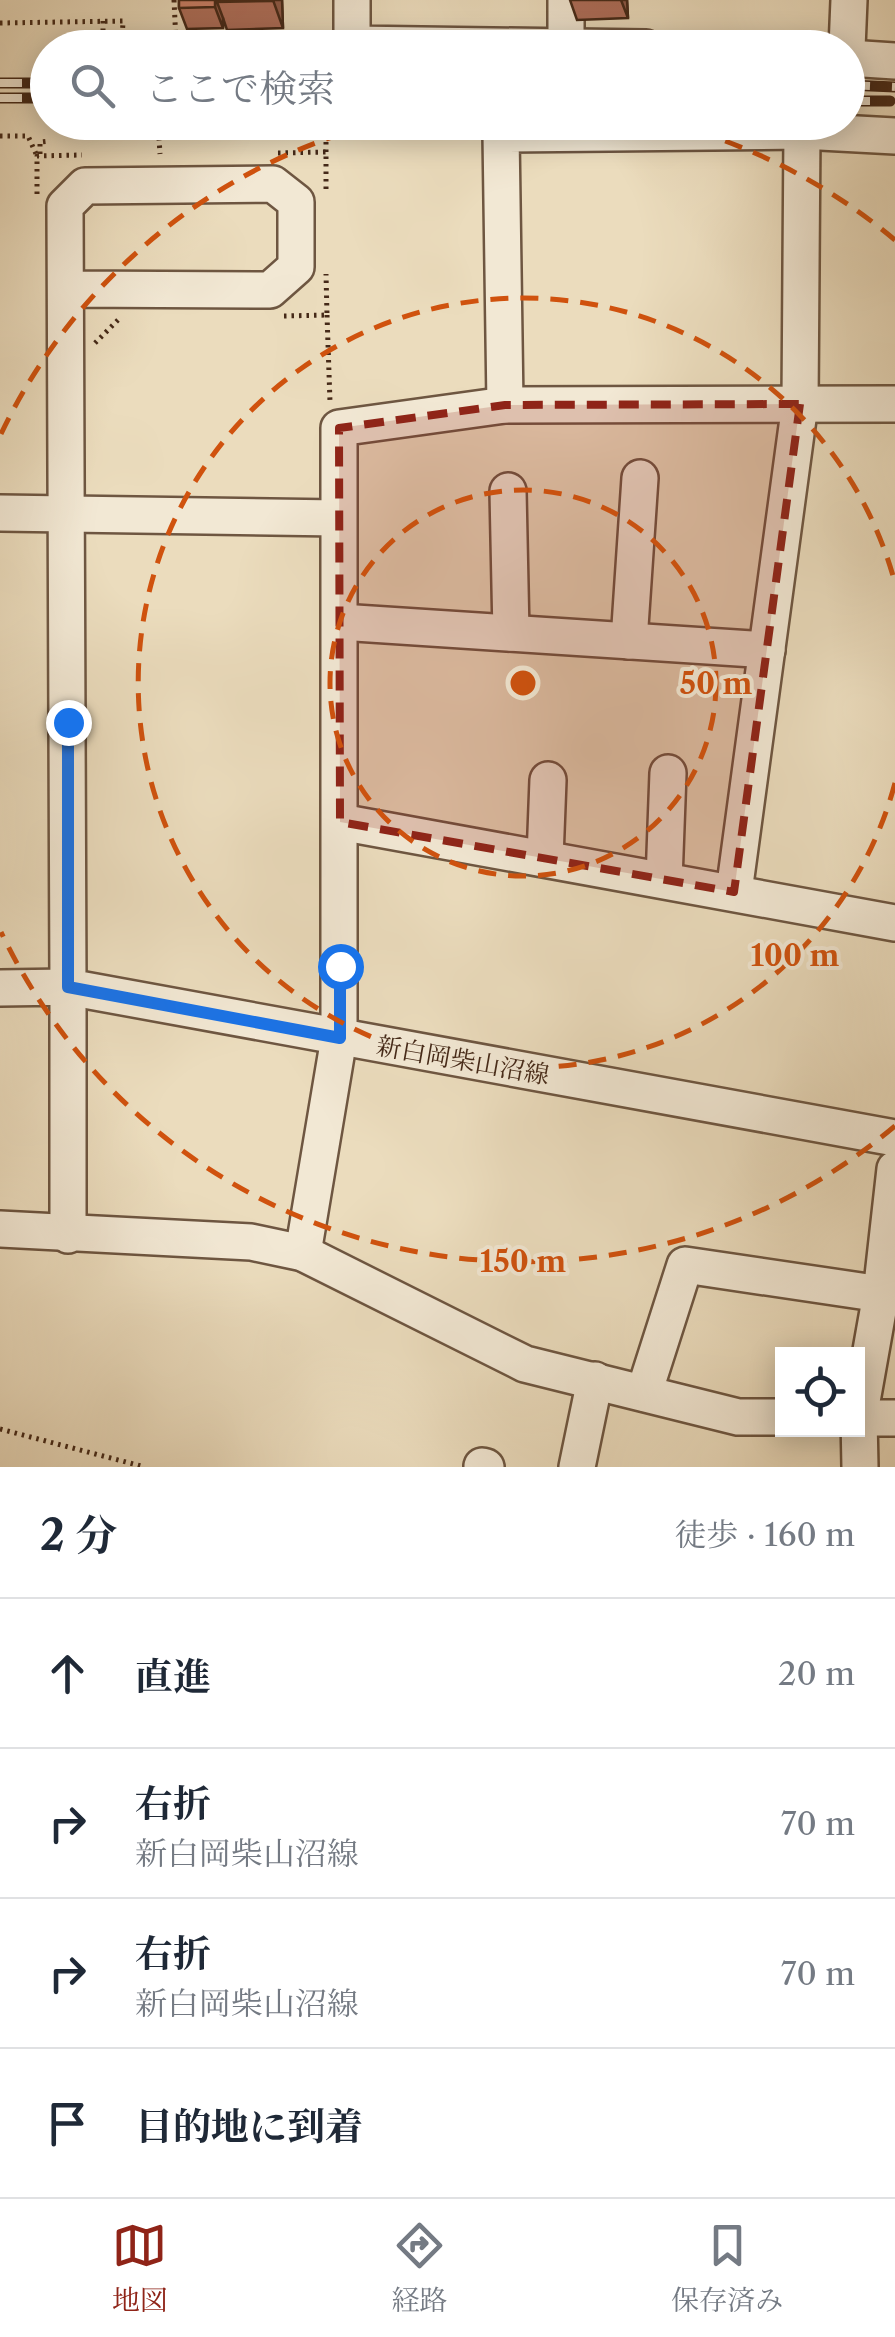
<!DOCTYPE html>
<html lang="ja">
<head>
<meta charset="utf-8">
<style>
  :root { --surface:#fff; --page:#f6f6f7; --text:#1f2937; --muted:#747a83; --line:#e0e1e3; --accent:#8f2418 }
  body { margin:0; font-family:"Libre Caslon Text","Noto Serif JP",serif; background:var(--page); color:var(--text) }
  .controls { position:absolute; right:30px; bottom:30px; display:grid; overflow:hidden; border-radius:0px; box-shadow:0 5px 25px #0003 }
  .controls button { width:90px; height:90px; display:grid; place-items:center; padding:0; border:0; border-bottom:2px solid var(--line); background:var(--surface); color:var(--text); font:50px sans-serif }
  .stop { position:absolute; width:30px; height:30px; margin:-22px; border:8px solid #1a73e8; border-radius:50%; background:#fff }
  .stop.end { background:#1a73e8; border-color:#fff; box-shadow:0 2px 10px #0008 }
  .list { margin:0; padding:0; list-style:none }
  h2 { display:flex; justify-content:space-between; align-items:center; height:130px; margin:0; padding:0 40px; font-size:42px }
  h2 small { font-size:32px; font-weight:400; color:var(--muted) }
  .list li { display:grid; grid-template-columns:65px 1fr auto; gap:30px; align-items:center; box-sizing:border-box; height:150px; padding:0 40px; border-top:2px solid var(--line) }
  .list b { display:block; font-size:38px; white-space:nowrap }
  .list p { margin:0; font-size:32px; white-space:nowrap; color:var(--muted) }
  .list em { font-size:32px; font-style:normal; color:var(--muted) }
  .icon { flex:none; width:55px; height:55px; fill:none; stroke:currentColor; stroke-width:2; stroke-linecap:round; stroke-linejoin:round }
  .map { position:relative; flex:none; width:895px; height:1467px; overflow:hidden }
  .search { position:absolute; background:var(--surface); box-shadow:0 5px 25px #0003; left:30px; right:30px; top:30px; height:110px; display:flex; align-items:center; gap:25px; box-sizing:border-box; padding:0 35px; border-radius:55px; color:var(--muted); font-size:38px }
  .sheet { height:730px; background:var(--surface) }
  nav { display:flex; justify-content:space-around; align-items:center; box-sizing:border-box; height:140px; border-top:2px solid var(--line); background:var(--surface); font-size:28px; color:var(--muted) }
  nav a { display:grid; justify-items:center; gap:5px }
  nav .on { color:var(--accent) }
  .map>svg:first-child { display:block }
  .lines { fill:none; stroke-linecap:round; stroke-linejoin:round }
  .minor-casing { stroke:#6e5641; stroke-width:40 }
  .path { stroke:#452918; stroke-width:5; stroke-dasharray:2.5 5; stroke-linecap:butt }
  .minor { stroke:#f2e8d4; stroke-width:35 }
  .rail-casing { stroke:#452918; stroke-width:11 }
  .rail { stroke:#f2e8d4; stroke-width:8; stroke-dasharray:22; stroke-linecap:butt }
  .wall { fill:#ad6d59; stroke:#452918; stroke-width:2.5 }
  .shaded-wall { fill:#8d5948; stroke:#452918; stroke-width:2.5 }
  .building { fill:#c97f67; stroke:#452918; stroke-width:2.5 }
  .route { stroke:#1a73e8; stroke-width:12 }
  .marked { fill:#8f2418; fill-opacity:0.2; stroke:#8f2418; stroke-width:8; stroke-dasharray:20 12; stroke-linejoin:round }
  .ring { fill:none; stroke:#d0520e; stroke-width:5; stroke-dasharray:18 12 }
  .labels { text-anchor:middle; stroke-width:8; stroke-linejoin:round; paint-order:stroke }
  .street-label { font-size:25px; fill:#452918; stroke:#f2e8d4 }
  .centre { fill:#d0520e; stroke:#f2e8d4; stroke-width:5 }
  .ring-label { font-size:30px; text-anchor:middle; font-weight:bold; fill:#d0520e; stroke:#f2e8d4; stroke-width:8; stroke-linejoin:round; paint-order:stroke }
</style>
</head>
<body>
<div class="map">
<svg width="895" height="1467" viewBox="0 0 895 1467">
  <rect width="100%" height="100%" fill="#ebdcbd"/>
  <filter id="stains"><feTurbulence type="fractalNoise" baseFrequency=".002" numOctaves="4"/><feColorMatrix values="0 0 0 0 .2 0 0 0 0 .09 0 0 0 0 .02 0 0 0 .5 -.17"/></filter>
  <radialGradient id="worn" r=".72"><stop offset=".6" stop-color="#630" stop-opacity="0"/><stop offset="1" stop-color="#630" stop-opacity=".3"/></radialGradient>
  <g class="lines">
    <defs>
      <g id="minor">
        <path d="M352 0V44L646 48"/>
        <path d="M566 43V0"/>
        <path d="M847 48 849 0"/>
        <path d="M848 58 895 61"/>
        <path d="M67 289 270 290 296 267V202L273 184 85 186 65 206 68 987 895 1138"/>
        <path d="M505 405 501 134 802 131 895 136"/>
        <path d="M508 491 511 633"/>
        <path d="M0 513 338 518"/>
        <path d="M340 622 767 650"/>
        <path d="M629 641 640 478"/>
        <path d="M340 822 895 923"/>
        <path d="M545 858 548 780"/>
        <path d="M664 880 668 773"/>
        <path d="M734 892 800 404 802 131"/>
        <path d="M0 988 68 987V1235"/>
        <path d="M0 1229 251 1242 303 1253 525 1364 738 1417H782"/>
        <path d="M303 1253 339 1038V428L505 405 895 404"/>
        <path d="M644 1393 685 1265 881 1294"/>
        <path d="M858 1418H895"/>
        <path d="M482 1466 486 1467"/>
        <path d="M577 1467 595 1380"/>
        <path d="M860 1467 859 1418 881 1294 895 1169"/>
      </g>
    </defs>
    <use href="#minor" class="minor-casing"/>
    <g class="path">
      <path d="M174 0 176 42"/>
      <path d="M103 21V43"/>
      <path d="M0 23 123 21 122 42 325 44"/>
      <path d="M0 136H28L37 156"/>
      <path d="M159 138 160 154"/>
      <path d="M326 152V128L474 127"/>
      <path d="M278 153 326 152V193"/>
      <path d="M40 154V142L49 141"/>
      <path d="M37 194V156L82 155"/>
      <path d="M327 315 330 402"/>
      <path d="M284 316 327 315 326 274"/>
      <path d="M95 343 119 319"/>
      <path d="M0 1429 145 1467"/>
    </g>
    <use href="#minor" class="minor"/>
    <defs>
      <g id="rail">
        <path d="M0 83H48"/>
        <path d="M848 85 895 87"/>
        <path d="M0 98H48"/>
        <path d="M848 101H890"/>
      </g>
    </defs>
    <use href="#rail" class="rail-casing"/>
    <use href="#rail" class="rail"/>
  </g>
  <g class="wall">
    <path d="M179 0H282L283 28 227 30 223 18V28L187 29 179 8Z"/>
    <path d="M570 0H627L628 18 577 20Z"/>
  </g>
  <g class="shaded-wall">
    <path d="M215 0H223L217 2 223 18V28L215 7Z"/>
    <path d="M273 0H282L283 28Z"/>
    <path d="M621 0H627L628 18Z"/>
  </g>
  <g class="building">
    <path d="M179 0H215V7L179 8Z"/>
    <path d="M217 0H273V1L217 2Z"/>
  </g>
  <g class="lines">
    <path class="route" d="M68 722V987L340 1038V966"/>
  </g>
  <path class="marked" d="M800 404 734 892 340 822 339 428 505 405Z"/>
  <g class="ring">
    <circle cx="523" cy="683" r="193"/>
    <path d="M895 783A385 385 0 1 1 895 583"/>
    <path d="M895 1126A578 578 0 0 1 1 932M1 434A578 578 0 0 1 378 123M668 123A578 578 0 0 1 895 240"/>
  </g>
  <g class="labels">
    <g class="street-label">
      <text transform="translate(463 1060) rotate(10)" y="9">新白岡柴山沼線</text>
    </g>
  </g>
  <circle cx="523" cy="683" r="15" class="centre"/>
  <g class="ring-label">
    <text x="716" y="694">50 m</text>
    <text x="795" y="966">100 m</text>
    <text x="523" y="1272">150 m</text>
  </g>
  <rect width="100%" height="100%" filter="url(#stains)"/>
  <rect width="100%" height="100%" fill="url(#worn)"/>
</svg>
<div class="controls">
<button><svg class="icon" aria-label="locate" viewBox="0 0 24 24"><circle cx="12" cy="12" r="6"/><path d="M12 2v4M12 18v4M2 12h4M18 12h4"/></svg></button>
</div>
<div class="stop" style="left:340px;top:966px"></div>
<div class="stop end" style="left:68px;top:722px"></div>
<div class="search"><svg class="icon" aria-label="search" viewBox="0 0 24 24"><circle cx="10" cy="10" r="6"/><path d="M15 15l6 6"/></svg>ここで検索</div>
</div>
<section class="sheet">
<h2>2 分<small>徒歩 · 160 m</small></h2>
<ul class="list">
<li><svg class="icon" aria-label="ahead" viewBox="0 0 24 24"><path d="M12 20V5M6 11l6-6 6 6"/></svg><div><b>直進</b></div><em>20 m</em></li>
<li><svg class="icon" aria-label="right" viewBox="0 0 24 24"><path d="M7 20v-9h11M14 6l5 5-5 5"/></svg><div><b>右折</b><p>新白岡柴山沼線</p></div><em>70 m</em></li>
<li><svg class="icon" aria-label="right" viewBox="0 0 24 24"><path d="M7 20v-9h11M14 6l5 5-5 5"/></svg><div><b>右折</b><p>新白岡柴山沼線</p></div><em>70 m</em></li>
<li><svg class="icon" aria-label="arrive" viewBox="0 0 24 24"><path d="M6 21V4h12l-3 4 3 4H6"/></svg><div><b>目的地に到着</b></div></li>
</ul>
</section>
<nav>
<a class="on"><svg class="icon" aria-label="map" viewBox="0 0 24 24"><path d="M3 6l6-2 6 2 6-2v14l-6 2-6-2-6 2zM9 4v14M15 6v14"/></svg>地図</a>
<a><svg class="icon" aria-label="directions" viewBox="0 0 24 24"><path d="M12 3l9 9-9 9-9-9zM9 14v-3h6M13 9l2 2-2 2"/></svg>経路</a>
<a><svg class="icon" aria-label="saved" viewBox="0 0 24 24"><path d="M7 4h10v16l-5-4-5 4z"/></svg>保存済み</a>
</nav>
</body>
</html>
